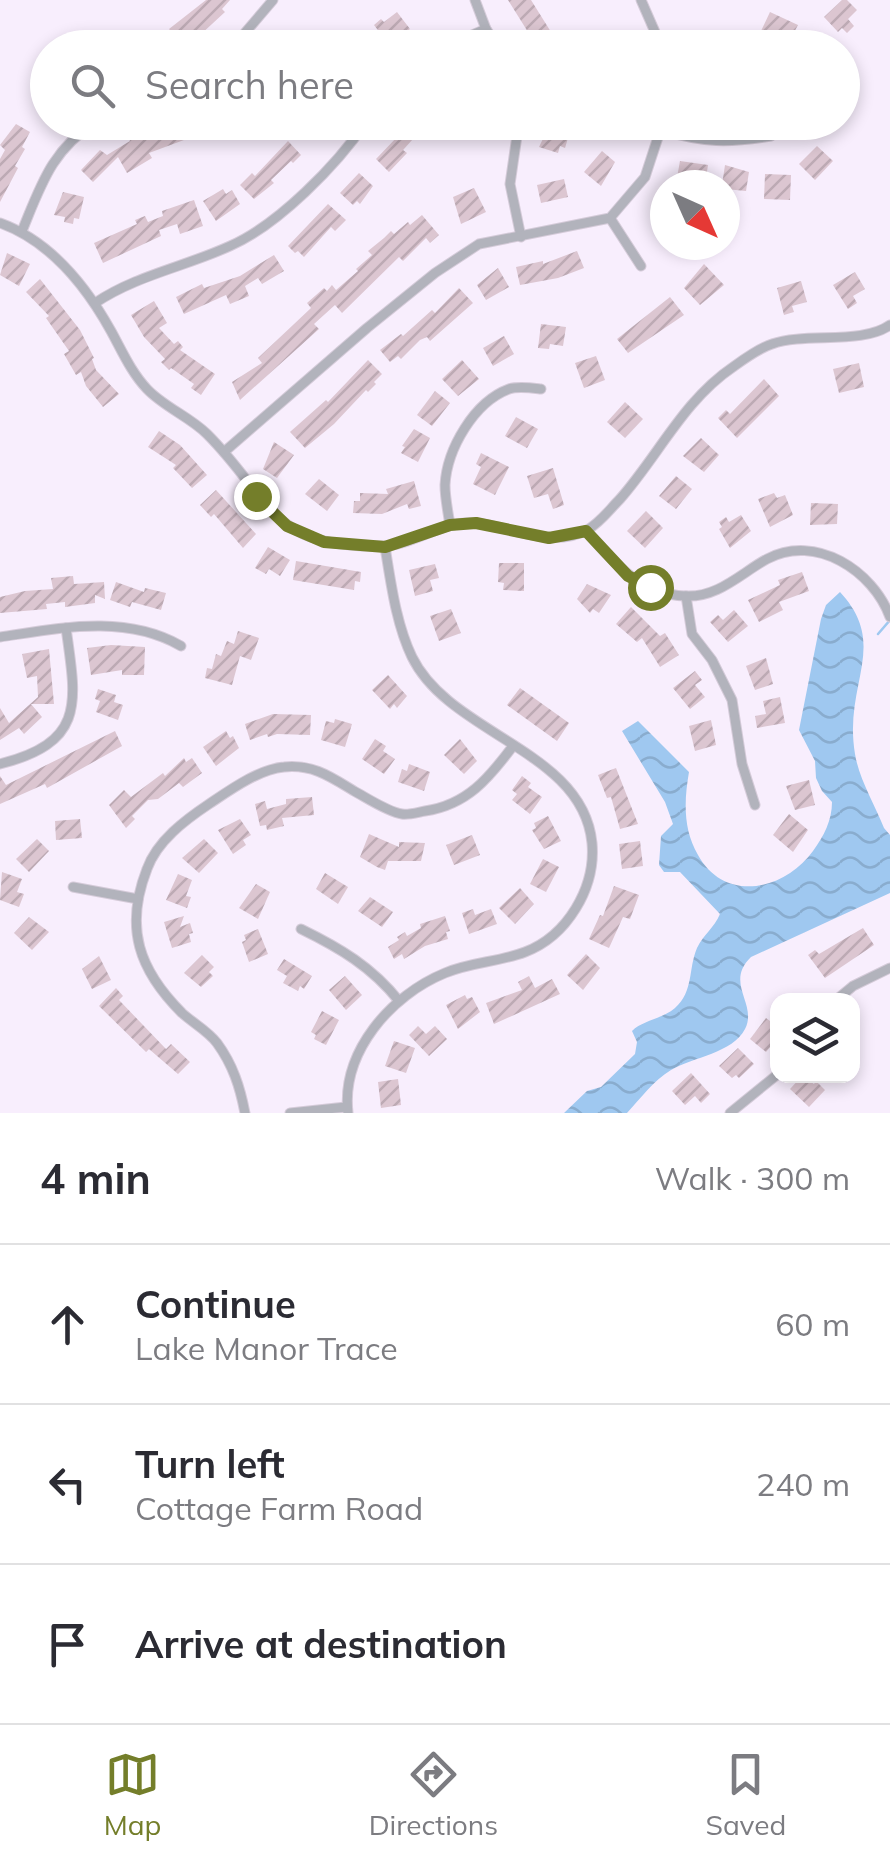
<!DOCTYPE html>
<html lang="en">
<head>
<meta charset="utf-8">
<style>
  :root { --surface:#fff; --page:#f2f2f3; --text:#2b2b33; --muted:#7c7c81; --line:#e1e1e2; --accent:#747e2a }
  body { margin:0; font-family:Mulish,sans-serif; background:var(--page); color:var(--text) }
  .controls { position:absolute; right:30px; bottom:30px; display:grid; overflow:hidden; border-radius:20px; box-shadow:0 5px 15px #0003 }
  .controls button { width:90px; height:90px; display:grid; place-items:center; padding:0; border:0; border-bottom:2px solid var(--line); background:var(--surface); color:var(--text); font:50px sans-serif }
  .compass { position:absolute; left:650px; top:170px; width:90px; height:90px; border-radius:50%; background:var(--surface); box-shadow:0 5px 15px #0003; rotate:135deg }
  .stop { position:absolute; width:30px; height:30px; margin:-22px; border:8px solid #747e2a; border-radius:50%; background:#fff }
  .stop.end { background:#747e2a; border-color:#fff; box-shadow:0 2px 10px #0008 }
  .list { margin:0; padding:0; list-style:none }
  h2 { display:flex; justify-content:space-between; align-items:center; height:130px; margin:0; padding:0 40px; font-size:42px }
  h2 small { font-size:32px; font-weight:400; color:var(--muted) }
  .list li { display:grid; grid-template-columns:65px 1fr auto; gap:30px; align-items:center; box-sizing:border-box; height:160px; padding:0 40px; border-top:2px solid var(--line) }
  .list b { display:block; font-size:38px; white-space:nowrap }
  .list p { margin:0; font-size:32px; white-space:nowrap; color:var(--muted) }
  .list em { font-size:32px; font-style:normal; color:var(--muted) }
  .icon { flex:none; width:55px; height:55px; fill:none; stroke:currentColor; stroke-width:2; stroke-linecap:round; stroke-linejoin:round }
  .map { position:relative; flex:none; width:890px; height:1113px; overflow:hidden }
  .search { position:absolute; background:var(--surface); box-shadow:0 5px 15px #0003; left:30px; right:30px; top:30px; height:110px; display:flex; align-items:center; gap:25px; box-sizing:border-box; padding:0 35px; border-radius:55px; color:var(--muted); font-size:38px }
  .sheet { height:610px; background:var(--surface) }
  nav { display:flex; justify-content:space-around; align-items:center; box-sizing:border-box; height:140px; border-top:2px solid var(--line); background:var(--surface); font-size:28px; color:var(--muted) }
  nav a { display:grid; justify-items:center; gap:5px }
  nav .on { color:var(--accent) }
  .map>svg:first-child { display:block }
  .water { fill:url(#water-waves) }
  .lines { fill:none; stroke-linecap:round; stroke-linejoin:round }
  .stream { stroke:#9fc8f0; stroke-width:2.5 }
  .building { fill:url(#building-hatch) }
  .minor-casing { stroke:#d5cbd9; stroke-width:11 }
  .minor { stroke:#b2b3bc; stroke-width:9 }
  .route { stroke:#747e2a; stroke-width:12 }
</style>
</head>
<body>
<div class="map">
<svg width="890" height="1113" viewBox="0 0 890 1113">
  <defs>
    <pattern id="water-waves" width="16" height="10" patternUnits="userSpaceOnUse" patternTransform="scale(2.5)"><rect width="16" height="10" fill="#9fc8f0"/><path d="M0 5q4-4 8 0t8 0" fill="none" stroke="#89acce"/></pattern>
    <pattern id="building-hatch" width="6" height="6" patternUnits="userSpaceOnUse" patternTransform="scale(2.5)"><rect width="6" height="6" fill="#dcc6d1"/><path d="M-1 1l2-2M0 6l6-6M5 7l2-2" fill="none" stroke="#bdaab4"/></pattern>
  </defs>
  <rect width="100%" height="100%" fill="#f8eefd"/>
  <path class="water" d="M840 592C890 646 843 683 855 754 859 779 875 805 884 828L890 835V893L751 957C724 983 758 1004 745 1029 733 1053 693 1057 671 1070 654 1080 640 1099 627 1113H564L587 1091 601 1087 635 1054 637 1042 632 1031C643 1020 662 1019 675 1008 694 991 688 969 697 948 703 935 714 928 720 914L680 872H664L659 865 661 836 673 824 665 802 622 731 638 721 689 772C684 801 683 829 698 855 725 904 785 890 813 851 824 836 832 820 832 802L822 791 816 778 815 761 799 730 821 619 826 605Z"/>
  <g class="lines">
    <path class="stream" d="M878 634 890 620"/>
  </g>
  <g class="building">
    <path d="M206 0H230L222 9 225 12 186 48H160L174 35 169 29Z"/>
    <path d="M508 0H531L561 48H538Z"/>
    <path d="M842 0H847L857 10 848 19 854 26 847 33 842 28 838 32 824 17Z"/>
    <path d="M397 12 410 29 396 40 394 36 387 42 374 25 381 19 384 22Z"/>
    <path d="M770 12 798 25 791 38 783 34 781 40 761 31Z"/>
    <path d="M188 122H220L192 137 149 153 152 158 127 173 118 157 93 182 81 170 100 150 107 155 130 141 128 137 137 132 140 137 174 123 177 129Z"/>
    <path d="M403 122H418L423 128 403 150 407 153 389 172 376 159 398 136 394 132Z"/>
    <path d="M551 122 571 128 565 148 560 146 558 153 539 147Z"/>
    <path d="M16 124 30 132 22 147 25 149 15 166 18 168 0 202V159L5 150 0 145Z"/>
    <path d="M288 141 301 155 293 163 291 161 271 180 274 183 254 199 240 185 252 173 255 176Z"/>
    <path d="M817 146 833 161 815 180 799 164Z"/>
    <path d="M602 151 615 162 601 186 584 172Z"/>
    <path d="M680 161 708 165 705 185 676 183Z"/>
    <path d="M725 165 749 172 746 191 725 189 722 185Z"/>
    <path d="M359 173 373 186 360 204 357 201 353 205 340 193Z"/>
    <path d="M765 174 791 175 790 200 764 199Z"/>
    <path d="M564 179 568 197 541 203 537 185Z"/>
    <path d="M474 188 486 212 461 224 453 197Z"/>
    <path d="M223 189 226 194 232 190 240 204 216 221 203 201Z"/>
    <path d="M63 192 84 197 79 219 74 218 73 224 64 222 65 217 54 215Z"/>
    <path d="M194 200 203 226 180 234 177 224 159 230 161 236 103 263 94 243 137 224 135 220 145 216 148 222 163 216 162 211Z"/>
    <path d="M328 204 346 220 335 231 331 227 304 257 298 251 295 253 288 246Z"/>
    <path d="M422 215 439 235 430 243 426 238 403 261 399 257 342 313 335 305 314 324 319 329 240 400 232 382 262 363 258 358 311 308 307 303 324 288 327 291 332 285 336 290 358 271 356 269 372 255 368 251 384 238 391 231 394 234 408 222 410 225Z"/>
    <path d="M577 251 584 268 558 278 520 285 516 267 543 261V264Z"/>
    <path d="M7 253 30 264 19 286 0 275Z"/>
    <path d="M274 255 284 271 262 284 258 278 245 286 249 296 230 304 226 295 184 314 176 297 202 284 204 288 240 276Z"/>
    <path d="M704 264 724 285 700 305 684 288Z"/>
    <path d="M498 268 509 287 486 300 477 285Z"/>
    <path d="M855 272 865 289 853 296 857 303 848 309 833 285Z"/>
    <path d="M40 279 80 330 94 358 92 359 96 370 119 394 103 407 86 386 81 372 76 375 64 354 69 351 46 318 49 316 26 292Z"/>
    <path d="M801 281 807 302 792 306 794 312 784 315 777 288Z"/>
    <path d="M459 288 473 303 430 341 427 337 420 340 401 359 398 356 390 362 380 350 401 334 403 336 432 310 435 313Z"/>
    <path d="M670 297 684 315 628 353 617 339Z"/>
    <path d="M154 301 167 323 159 328 174 344 178 341 183 347 180 350 215 374 201 395 191 388 194 384 171 368 169 370 161 362 165 359 144 337 131 315Z"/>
    <path d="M541 324 566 327 563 346 550 344 549 349 538 348Z"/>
    <path d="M504 336 514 354 493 366 483 348Z"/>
    <path d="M596 356 605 380 584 388 575 363Z"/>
    <path d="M368 360 382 374 374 382 376 384 368 392 366 390 334 424 305 448 290 432 326 400 328 402Z"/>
    <path d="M462 360 479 379 458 396 442 379Z"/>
    <path d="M859 363 864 387 839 393 833 369Z"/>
    <path d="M764 379 779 396 737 438 718 418 726 410 730 414Z"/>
    <path d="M435 391 450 403 432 426 417 415Z"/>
    <path d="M625 402 643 419 625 438 607 422Z"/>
    <path d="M516 417 538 429 527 448 505 436Z"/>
    <path d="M414 429 430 438 418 462 401 453 405 447 402 446Z"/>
    <path d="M159 431 180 445 207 475 192 488 173 468 176 465 148 447Z"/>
    <path d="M701 438 719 455 704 472 683 456Z"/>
    <path d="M274 442 294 455 277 478 263 469Z"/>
    <path d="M481 453 509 467 495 495 473 484 481 467 476 464Z"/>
    <path d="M553 468 564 505 553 509 548 494 534 498 527 476Z"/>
    <path d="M676 476 692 489 676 509 659 496Z"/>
    <path d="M319 479 339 495 327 511 305 494Z"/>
    <path d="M414 481 421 506 409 509 407 504 382 514 353 513 354 501H360V493L388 494 386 489Z"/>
    <path d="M216 490 256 534 243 548 214 514 211 517 200 505Z"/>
    <path d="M774 493 777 498 785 495 793 515 770 527 758 499Z"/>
    <path d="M811 503 838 504 837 524 810 525Z"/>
    <path d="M646 511 663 528 645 548 627 531Z"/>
    <path d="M741 515 751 531 730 548 719 529 722 527 719 522 726 517 729 522Z"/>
    <path d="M268 547 290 560 280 576 269 569 266 574 255 568Z"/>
    <path d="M296 561 361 572 360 582 355 581 354 590 293 580Z"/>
    <path d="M499 563H524V591L503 590 504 583 498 582Z"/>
    <path d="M435 564 439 578 430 580 433 591 415 596 409 570Z"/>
    <path d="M802 572 809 591 779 602 783 610 759 622 748 600 780 585 778 580Z"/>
    <path d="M73 576 74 584 104 582 105 599 95 595V603L65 607V602L46 604 47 609 0 613V597L25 591 53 589 51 578Z"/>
    <path d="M116 582 144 592 145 588 166 593 161 610 132 602 130 607 110 600Z"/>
    <path d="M587 584 611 595 599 613 593 609 590 613 577 599Z"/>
    <path d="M631 607 660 636 665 633 679 655 660 667 642 638 637 642 616 624Z"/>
    <path d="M451 609 461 633 439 641 430 616Z"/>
    <path d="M734 610 748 626 728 642 710 622 718 615 723 620Z"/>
    <path d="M238 631 259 638 251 660 240 656 232 685 205 678 207 668 212 669 216 654 221 656 227 641 234 644Z"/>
    <path d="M111 645 145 647 144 675H122V670L91 675 87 648Z"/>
    <path d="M49 649 54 704H31L42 717 24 734 19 728 0 740V708L9 723 38 697 37 676 27 678 22 654Z"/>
    <path d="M766 658 773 684 755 690 746 666Z"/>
    <path d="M695 671 702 680 695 685 705 697 690 709 673 688Z"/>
    <path d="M388 675 407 696 397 708 394 704 390 709 372 690Z"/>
    <path d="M520 688 569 723 557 741 507 705Z"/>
    <path d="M98 689 116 695 114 702 123 705 118 720 96 712 100 701 95 699Z"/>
    <path d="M780 697 785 723 757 728 755 716 766 714 763 701Z"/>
    <path d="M273 714 311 715 310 735 277 734 268 737 267 734 250 740 245 724Z"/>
    <path d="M335 719 352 724 345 747 321 740 326 721 334 723Z"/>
    <path d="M711 720 716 745 695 751 689 726Z"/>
    <path d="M115 731 122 746 47 788 45 784 0 804V776L6 785Z"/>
    <path d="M226 731 230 738 233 736 239 748 216 766 203 747Z"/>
    <path d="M375 739 386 746 383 751 395 759 384 774 362 759Z"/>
    <path d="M460 739 477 761 464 774 444 755Z"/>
    <path d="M184 758 186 762 192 758 202 773 183 787 179 783 158 799 148 800 132 816 135 819 126 828 109 805 124 790 131 797 163 773 165 776Z"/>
    <path d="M409 764 430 772 424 791 398 782 402 769 407 771Z"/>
    <path d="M616 768 638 824 620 829 611 797 607 798 598 775Z"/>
    <path d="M522 776 531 783 528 787 542 797 530 814 512 800 517 794 512 790Z"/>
    <path d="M809 780 815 805 795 810 786 786Z"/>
    <path d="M312 797 314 815 282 818 284 826 267 830 266 825 260 826 255 804 265 801 267 809 286 804V799Z"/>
    <path d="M789 814 808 830 793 852 773 835Z"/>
    <path d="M548 816 561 841 544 849 532 830 536 828 534 823Z"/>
    <path d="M80 819 82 838 56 840 55 821Z"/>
    <path d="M240 819 251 835 243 840 246 845 233 854 218 830Z"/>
    <path d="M369 834 399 847V842L425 843 421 861H388L385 870 377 867 360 857Z"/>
    <path d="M472 835 480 855 454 865 446 845Z"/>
    <path d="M37 839 49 851 29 872 16 859Z"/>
    <path d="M204 839 218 853 199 873 182 858Z"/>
    <path d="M640 841 643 866 622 869 619 844Z"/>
    <path d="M543 859 559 867 546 892 530 884Z"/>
    <path d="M2 872 22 879 17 892 24 894 19 907 0 900Z"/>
    <path d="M325 873 348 887 338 904 316 889Z"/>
    <path d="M178 874 192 880 186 896 191 897 187 908 166 900Z"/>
    <path d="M256 884 270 892 258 919 239 908Z"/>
    <path d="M614 886 639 895 630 919 623 917 609 948 589 939 600 915 603 916Z"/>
    <path d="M520 888 534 904 515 924 499 908Z"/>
    <path d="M370 897 393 912 382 927 358 911Z"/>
    <path d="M473 909 475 915 491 909 497 924 469 934 462 913Z"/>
    <path d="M184 916 180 927 190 923 193 933 189 934 191 942 172 948 164 922Z"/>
    <path d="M445 916 450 931 446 932 448 939 425 946 404 959 402 954 394 959 388 947 399 940 397 937 405 932 407 936 421 928 420 924Z"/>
    <path d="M29 917 49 932 32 950 14 933Z"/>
    <path d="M863 928 874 945 825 978 808 955 815 950 819 954Z"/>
    <path d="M258 929 268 954 249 962 242 942 246 940 244 935Z"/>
    <path d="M586 954 600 968 583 990 567 975Z"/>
    <path d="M202 955 214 967 209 972 213 976 201 987 184 973Z"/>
    <path d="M99 956 111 980 92 989 82 969Z"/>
    <path d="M284 959 312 976 304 989 300 986 298 991 283 983 287 976 277 970Z"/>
    <path d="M345 976 362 995 346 1010 329 990Z"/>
    <path d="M529 976 535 988 552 979 560 994 494 1024 486 1003 522 990 518 982Z"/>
    <path d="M116 988 123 996 119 1000 166 1049 171 1044 190 1062 178 1074 149 1049 146 1052 99 1006Z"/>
    <path d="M465 995 467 999 472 997 480 1012 458 1029 446 1005Z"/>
    <path d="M322 1011 339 1020 326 1045 314 1039 316 1035 311 1032Z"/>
    <path d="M766 1018 778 1027V1038L766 1052 750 1039Z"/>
    <path d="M418 1026 426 1034 435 1026 447 1039 429 1056 409 1035Z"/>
    <path d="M394 1041 415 1048 406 1073 385 1066Z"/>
    <path d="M738 1048 754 1064 739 1078 736 1075 732 1078 719 1066Z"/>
    <path d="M691 1073 710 1094 701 1103 695 1096 685 1105 672 1091Z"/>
    <path d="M802 1076 814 1084 816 1081 825 1090 809 1107 790 1089Z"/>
    <path d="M398 1079 401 1105 381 1108 378 1082Z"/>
  </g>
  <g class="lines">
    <defs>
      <g id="minor">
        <path d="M475 0 486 29 499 48"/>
        <path d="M641 0 662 48"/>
        <path d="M232 48 273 0"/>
        <path d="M442 48 486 29"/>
        <path d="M519 122 510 184 521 237"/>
        <path d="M662 130C704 143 729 143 771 136"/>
        <path d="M610 218 641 266"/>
        <path d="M0 223C50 241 86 286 111 331 122 351 131 372 147 389 164 407 190 417 207 434 273 500 268 548 381 546 413 546 442 520 476 523 511 527 552 549 587 530 600 523 610 509 620 499 658 456 684 400 733 367 744 359 759 348 772 344 806 332 862 345 890 325"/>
        <path d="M22 231C41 185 52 149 96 122"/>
        <path d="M95 303C137 275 184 267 230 246 278 225 337 165 366 122"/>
        <path d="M224 452 367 328 435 273 479 244 610 218 645 177 663 122"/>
        <path d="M450 525C448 512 445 498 445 485 447 449 474 402 509 389 518 386 532 388 541 389"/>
        <path d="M586 531C613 562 640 594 685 596 718 598 741 573 767 559 816 533 873 571 890 617"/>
        <path d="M686 596 692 634 712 660 732 700 742 764 755 805"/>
        <path d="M0 637C61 628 125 614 181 646"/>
        <path d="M0 764C87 742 76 701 66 628"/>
        <path d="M73 887 138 899"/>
        <path d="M301 929C340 948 372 967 399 1001"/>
        <path d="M835 1001 853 986 890 968"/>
        <path d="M852 1063 854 1065"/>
        <path d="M245 1113C240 1087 233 1065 217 1043 208 1031 193 1023 182 1013 139 970 124 928 147 869 157 841 185 820 209 804 230 790 259 769 284 767 313 764 331 777 354 791 367 798 388 812 402 814 409 815 419 812 425 811 467 805 489 778 513 746"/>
        <path d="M290 1113 346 1107"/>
        <path d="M348 1113C341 1052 391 995 445 973 471 962 499 962 525 952 567 936 596 888 592 843 583 750 450 735 412 657 396 624 391 583 385 547"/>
        <path d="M730 1113 778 1074"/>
      </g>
    </defs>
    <use href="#minor" class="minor-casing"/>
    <use href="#minor" class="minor"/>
  </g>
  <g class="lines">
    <path class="route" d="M256 496 287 526 324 542 385 547 450 525 476 523 549 538 586 531 628 576 650 587"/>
  </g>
</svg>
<div class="controls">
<button><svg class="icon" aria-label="layers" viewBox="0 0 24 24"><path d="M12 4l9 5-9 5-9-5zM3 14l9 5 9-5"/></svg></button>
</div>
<svg class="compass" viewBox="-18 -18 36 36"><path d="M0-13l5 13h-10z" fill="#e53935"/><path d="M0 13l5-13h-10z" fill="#7c7c81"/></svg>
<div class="stop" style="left:650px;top:587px"></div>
<div class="stop end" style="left:256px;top:496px"></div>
<div class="search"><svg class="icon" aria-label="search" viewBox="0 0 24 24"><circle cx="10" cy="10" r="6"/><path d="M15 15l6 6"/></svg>Search here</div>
</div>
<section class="sheet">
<h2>4 min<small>Walk · 300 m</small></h2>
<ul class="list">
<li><svg class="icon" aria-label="ahead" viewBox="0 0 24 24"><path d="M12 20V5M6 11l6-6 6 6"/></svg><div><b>Continue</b><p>Lake Manor Trace</p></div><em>60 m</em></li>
<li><svg class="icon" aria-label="left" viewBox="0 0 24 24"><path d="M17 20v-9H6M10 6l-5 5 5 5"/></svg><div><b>Turn left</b><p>Cottage Farm Road</p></div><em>240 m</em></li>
<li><svg class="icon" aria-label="arrive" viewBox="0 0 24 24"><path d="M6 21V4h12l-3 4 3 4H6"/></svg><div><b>Arrive at destination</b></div></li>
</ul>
</section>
<nav>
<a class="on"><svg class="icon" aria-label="map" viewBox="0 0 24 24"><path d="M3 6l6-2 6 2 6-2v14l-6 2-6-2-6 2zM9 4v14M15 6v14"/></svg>Map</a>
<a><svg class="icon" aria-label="directions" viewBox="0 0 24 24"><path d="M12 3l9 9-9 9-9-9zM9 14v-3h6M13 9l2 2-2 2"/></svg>Directions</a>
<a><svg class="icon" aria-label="saved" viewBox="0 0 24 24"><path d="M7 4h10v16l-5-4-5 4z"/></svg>Saved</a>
</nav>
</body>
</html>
